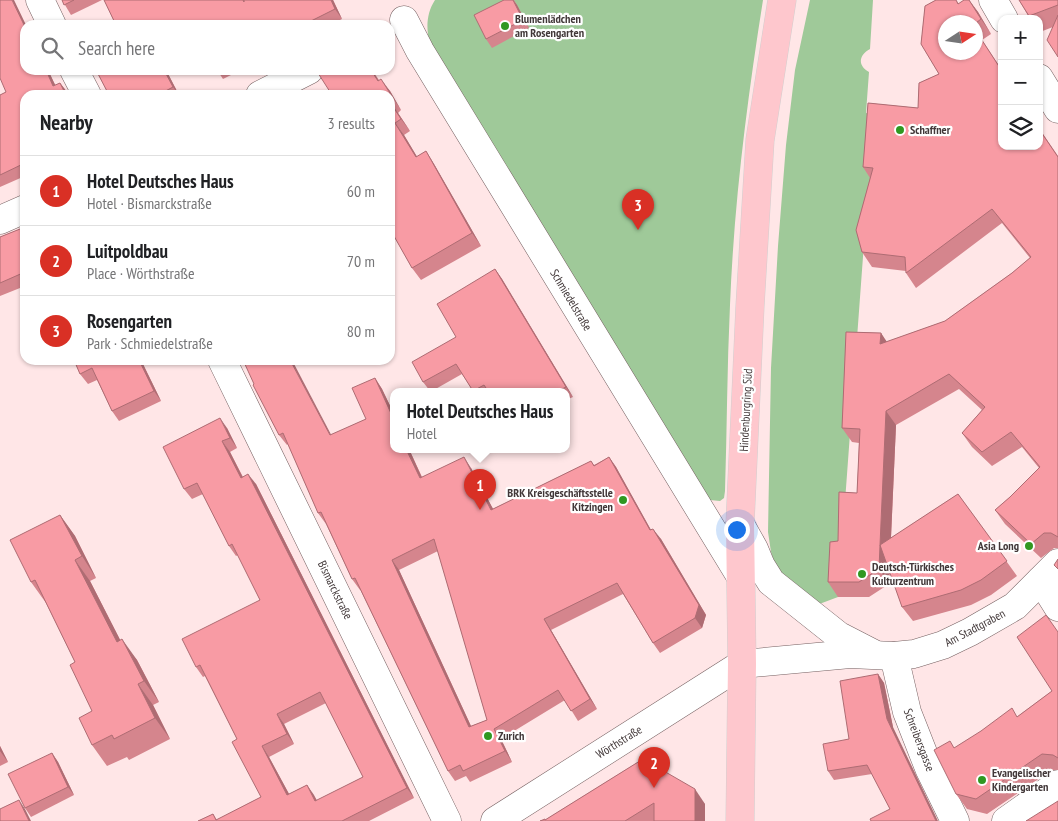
<!DOCTYPE html>
<html lang="en">
<head>
<meta charset="utf-8">
<style>
  :root { --surface:#fff; --page:#f2f2f2; --text:#202124; --muted:#757577; --line:#e0e0e0; --accent:#d93025 }
  body { margin:0; font-family:"PT Sans Narrow",sans-serif; background:var(--page); color:var(--text) }
  .controls { position:absolute; right:15px; top:15px; display:grid; overflow:hidden; border-radius:10px; box-shadow:0 1px 4px #0004 }
  .controls button { width:45px; height:45px; display:grid; place-items:center; padding:0; border:0; border-bottom:1px solid var(--line); background:var(--surface); color:var(--text); font:25px sans-serif }
  .compass { position:absolute; left:938px; top:15px; width:45px; height:45px; border-radius:50%; background:var(--surface); box-shadow:0 1px 4px #0004; rotate:78deg }
  .you { position:absolute; left:736px; top:529px; width:18px; height:18px; margin:-12px; border:4px solid #fff; border-radius:50%; background:#1a73e8; box-shadow:0 0 0 8px #1a73e833 }
  .badge { display:grid; place-items:center; width:32px; height:32px; border-radius:50%; background:var(--accent); color:#fff; font-size:16px; font-weight:700 }
  .pin { position:absolute; translate:-50% -41px; filter:drop-shadow(0 1px 2px #0008) }
  .pin::after { content:''; position:absolute; top:26px; width:18px; height:15px; background:inherit; clip-path:polygon(0 0,100% 0,50% 100%) }
  .popup { position:absolute; left:390px; top:388px; width:180px; height:65px; box-sizing:border-box; display:grid; place-content:center; border-radius:10px; background:var(--surface); filter:drop-shadow(0 1px 4px #0005); font-size:16px; white-space:nowrap; color:var(--muted) }
  .popup b { font-size:19px; color:var(--text) }
  .popup::after { content:''; position:absolute; left:50%; top:100%; margin-left:-10px; border:10px solid transparent; border-top-color:var(--surface) }
  .list { margin:0; padding:0; list-style:none }
  h2 { display:flex; justify-content:space-between; align-items:center; height:65px; margin:0; padding:0 20px; font-size:21px }
  h2 small { font-size:16px; font-weight:400; color:var(--muted) }
  .list li { display:grid; grid-template-columns:32px 1fr auto; gap:15px; align-items:center; box-sizing:border-box; height:70px; padding:0 20px; border-top:1px solid var(--line) }
  .list b { display:block; font-size:19px; white-space:nowrap }
  .list p { margin:0; font-size:16px; white-space:nowrap; color:var(--muted) }
  .list em { font-size:16px; font-style:normal; color:var(--muted) }
  .icon { flex:none; width:28px; height:28px; fill:none; stroke:currentColor; stroke-width:2; stroke-linecap:round; stroke-linejoin:round }
  .map { position:relative; flex:none; width:1058px; height:821px; overflow:hidden }
  .search { position:absolute; background:var(--surface); box-shadow:0 1px 4px #0004; left:20px; top:20px; width:375px; height:55px; display:flex; align-items:center; gap:12px; box-sizing:border-box; padding:0 18px; border-radius:15px; color:var(--muted); font-size:19px }
  .panel { position:absolute; background:var(--surface); box-shadow:0 1px 4px #0004; left:20px; top:90px; width:375px; height:275px; border-radius:15px }
  .map>svg:first-child { display:block }
  .green { fill:#9fc999 }
  .lines { fill:none; stroke-linecap:round; stroke-linejoin:round }
  .minor-casing { stroke:#756061; stroke-width:29 }
  .tertiary-casing { stroke:#756061; stroke-width:29 }
  .primary-casing { stroke:#d2cfcf; stroke-width:29 }
  .minor { stroke:#fff; stroke-width:28 }
  .tertiary { stroke:#fff; stroke-width:28 }
  .primary { stroke:#fec7cd; stroke-width:28 }
  .wall { fill:#d5858d; fill-rule:evenodd }
  .shaded-wall { fill:#ae6c73 }
  .building { fill:#f89ba4; stroke:#ae6c73; fill-rule:evenodd }
  .poi-dot { fill:#309821; stroke:#fff; stroke-width:2 }
  .labels { text-anchor:middle; stroke-width:4.5; stroke-linejoin:round; paint-order:stroke }
  .poi-label { font-size:12px; font-weight:bold; fill:#423839; stroke:#fff; text-anchor:start }
  .street-label { font-size:12px; fill:#423839; stroke:#fff }
</style>
</head>
<body>
<div class="map">
<svg width="1058" height="821" viewBox="0 0 1058 821">
  <rect width="100%" height="100%" fill="#ffe6e7"/>
  <g class="green">
    <path d="M435 0H763C747 101 734 203 730 305 727 367 727 429 725 491L724 498 720 501 710 500 430 45C426 29 426 14 435 0Z"/>
    <path d="M810 0H873L870 49C859 55 857 65 869 72L866 113 871 114V184L864 243 838 597 814 606 777 570 771 552 768 532 771 368 778 246 786 145 795 70Z"/>
  </g>
  <g class="lines">
    <defs>
      <g id="minor">
        <path d="M40 0 52 25"/>
        <path d="M404 20 420 51 741 577"/>
        <path d="M74 70 87 95"/>
        <path d="M260 95 309 70"/>
        <path d="M0 220 25 209"/>
        <path d="M222 360 447 821"/>
        <path d="M740 524 754 549 761 566 771 582 839 636 872 653"/>
        <path d="M1041 580 1058 607"/>
        <path d="M894 656 907 712 929 768 955 821"/>
        <path d="M495 821 742 664 850 654 894 656 914 654 943 645 970 632 1015 606 1058 563"/>
        <path d="M1006 821 1058 784"/>
      </g>
      <g id="tertiary">
        <path d="M993 0 1004 19"/>
        <path d="M1039 78 1058 109"/>
      </g>
      <path id="primary" d="M740 821 742 664 740 524 750 306 760 140 782 0"/>
    </defs>
    <use href="#minor" class="minor-casing"/>
    <use href="#tertiary" class="tertiary-casing"/>
    <use href="#primary" class="primary-casing"/>
    <use href="#minor" class="minor"/>
    <use href="#tertiary" class="tertiary"/>
    <use href="#primary" class="primary"/>
  </g>
  <g class="wall">
    <path d="M62 0H102L71 15Z"/>
    <path d="M104 0H333L342 19 330 25H116Z"/>
    <path d="M504 0H514L517 5 529 28 492 48 486 39Z"/>
    <path d="M936 0H956L959 4 964 0H969L978 12 991 34 982 40 1002 70V146H1039V128L1058 156V548H1054L1041 558 1005 524 995 510 1010 497 1039 468 1022 447 992 466 972 447 962 433 982 410 959 389 896 425 891 538 958 494 1017 576 991 595 971 605 913 621 902 607 890 571 889 584 869 597H838L828 582 830 542 838 541 839 492 857 493 859 443 852 442 842 428 846 332 881 333 886 342 945 321 1012 273 1030 258 1002 223 916 288 906 273V271L872 267 862 252 856 230 870 178 863 167 868 103 918 108 919 83 939 74 921 44 925 6ZM946 22H976V52H946Z"/>
    <path d="M1019 0H1058V57L1053 27 1040 32 1039 19H1030Z"/>
    <path d="M25 70H48L55 85 60 83 67 92 25 95V176L0 187V95L6 92Z"/>
    <path d="M96 70H166L179 95H109Z"/>
    <path d="M217 70H241L223 79Z"/>
    <path d="M324 70H372L379 80 390 91 401 110 398 113 410 131 404 135 417 157 426 151 434 164 481 246 421 280 412 268 390 229V95Z"/>
    <path d="M25 227V286L0 296V237Z"/>
    <path d="M495 269 502 279 573 397 566 400V391H473L462 374 432 391H430L423 382 456 337Z"/>
    <path d="M74 360H141L161 401 119 421 112 411 97 380 88 384 80 374Z"/>
    <path d="M375 378 382 389 394 414V449H409L422 477 471 468 493 509 591 461 594 465 609 457 616 467 651 530 661 539 706 615 702 628 660 653 653 643 623 594 551 630 597 709 578 721 565 700 501 739 512 762 470 782 466 776 455 781 448 771 360 589V590L352 579 326 524 318 513 288 444 287 445 279 435 254 384 331 435 366 419ZM438 551 487 720 471 726 399 570Z"/>
    <path d="M227 428 237 448 230 452 243 477 256 484 414 798 369 821H198L213 814 217 820 261 797 237 739 205 676 203 677 196 667 260 600 238 555 236 556 229 546 203 494 192 499 184 489ZM326 703 363 777 317 801 307 785 289 794 269 757 294 744 284 724Z"/>
    <path d="M60 515 75 536 96 578 90 581 120 640 137 660 159 702 153 705 170 739 129 760 127 757 107 766 92 745V711L75 662 46 603 31 582Z"/>
    <path d="M1058 632V770H1052L987 814 967 809 956 794 1018 716 1052 691Z"/>
    <path d="M878 674 884 683 893 727 890 809 872 774 834 780 828 771 849 739Z"/>
    <path d="M0 746 8 762 0 766Z"/>
    <path d="M52 753 58 762 74 795 31 817 25 808Z"/>
    <path d="M643 759 705 804V821H540L545 820Z"/>
  </g>
  <g class="shaded-wall">
    <path d="M12 0H14L26 25H25V27Z"/>
    <path d="M331 0H333L342 19 335 9Z"/>
    <path d="M513 0 517 5 529 28 523 20Z"/>
    <path d="M969 0 978 12 991 34 981 19Z"/>
    <path d="M46 70H48L60 95 53 86Z"/>
    <path d="M164 70H166L179 95 173 87Z"/>
    <path d="M371 70H372L386 93 378 81Z"/>
    <path d="M381 79 390 91 401 110 393 98Z"/>
    <path d="M60 83 67 92 68 95H66Z"/>
    <path d="M390 101 410 131 401 119Z"/>
    <path d="M395 123 404 135 425 170 416 157Z"/>
    <path d="M426 151 434 164 481 246 472 233Z"/>
    <path d="M495 269 502 279 573 397 566 387Z"/>
    <path d="M881 333 891 348 880 344Z"/>
    <path d="M139 360H141L161 401 154 391Z"/>
    <path d="M290 360H292L337 446 330 435Z"/>
    <path d="M375 378 382 389 394 414V420Z"/>
    <path d="M886 411 896 425 890 559 880 545Z"/>
    <path d="M220 418 227 428 237 448 230 438Z"/>
    <path d="M222 441 230 452 248 488 241 478Z"/>
    <path d="M406 449H409L427 489 420 478Z"/>
    <path d="M464 457 471 468 499 520 491 510Z"/>
    <path d="M609 457 616 467 657 541 650 530Z"/>
    <path d="M248 474 256 484 414 798 407 788Z"/>
    <path d="M60 515 75 536 96 578 82 556Z"/>
    <path d="M653 529 661 539 706 615 702 628 695 618Z"/>
    <path d="M880 545 890 559 889 584 879 569Z"/>
    <path d="M75 560 90 581 132 663 117 642Z"/>
    <path d="M392 560 399 570 476 737 469 727Z"/>
    <path d="M544 619 551 630 597 709 590 699Z"/>
    <path d="M122 639 137 660 159 702 144 681Z"/>
    <path d="M878 674 884 683 893 727 938 821H936L887 719Z"/>
    <path d="M138 684 153 705 170 739 155 718Z"/>
    <path d="M277 714 284 724 294 744 287 734Z"/>
    <path d="M494 729 501 739 512 762 505 751Z"/>
    <path d="M0 746 8 762 0 751Z"/>
    <path d="M262 746 269 757 295 805 287 795Z"/>
    <path d="M52 753 58 762 74 795 68 787Z"/>
    <path d="M307 785 314 795 323 812 315 801Z"/>
    <path d="M695 789 705 804V821H695Z"/>
    <path d="M19 800 25 809 31 821H29Z"/>
  </g>
  <g class="building">
    <path d="M0 0H12L25 27V70H46L53 86 60 83 66 95H25V163L0 175V95L6 92 0 78Z"/>
    <path d="M62 0H74L64 5Z"/>
    <path d="M104 0H243L244 2V0H331L335 9 303 25H116Z"/>
    <path d="M504 0H513L523 20 486 39 474 15Z"/>
    <path d="M936 0H956L958 4 964 0H969L981 19 976 23 946 22V52H976V31L1002 71V146H1039V129L1058 157V537L1051 533H1044L1031 544 995 510 1010 497 1040 467 1011 432 982 452 962 433 985 407 949 374 886 411 880 545 958 494 1007 561 981 580 961 590 902 607 880 545 879 569 859 582H828L830 542 838 541 839 492 857 493 860 429 842 428 846 332 881 333 880 344 945 321 1012 273 1031 257 992 209 906 273 905 257 862 252 856 230 873 168 863 167 868 103 918 108 919 83 939 74 921 44 925 6Z"/>
    <path d="M1019 0H1058V5L1029 16Z"/>
    <path d="M1058 15V57L1047 40Z"/>
    <path d="M96 70H164L173 87 158 95H109Z"/>
    <path d="M324 70H371L378 81 381 79 393 98 390 100V95H332L318 73Z"/>
    <path d="M280 91 282 95H272Z"/>
    <path d="M390 102 401 119 395 123 416 157 426 151 472 233 412 268 390 229Z"/>
    <path d="M25 227V272L0 283V237Z"/>
    <path d="M495 269 566 387 558 391H488L484 385 473 391 456 364 423 382 412 362 456 337 437 304Z"/>
    <path d="M74 360H139L154 391 112 411 92 368 80 374Z"/>
    <path d="M243 360H290L330 435 366 419 352 388 375 378 394 420V449H406L420 478 464 457 491 510 591 461 594 466 609 457 650 530 653 529 699 605 695 618 653 643 617 583 544 619 590 699 571 711 558 690 494 729 505 751 463 771 460 765 448 771 355 578 352 579 321 512 318 513 283 433 279 435 253 385 254 384ZM434 539 487 720 469 727 392 560Z"/>
    <path d="M220 418 230 438 222 441 241 478 248 474 407 788 342 821H198L213 814 216 820 261 797 232 742 237 739 200 665 196 667 182 639 260 600 232 544 229 546 197 483 184 489 163 447ZM320 692 363 777 315 801 307 785 287 795 262 746 287 734 277 714Z"/>
    <path d="M60 515 82 556 75 560 117 642 122 639 144 681 138 684 155 718 114 739 112 735 92 745 79 718 92 711 70 665 75 662 35 580 31 582 10 540Z"/>
    <path d="M1058 559V569L1054 565Z"/>
    <path d="M1046 615 1058 632V758L1053 755 1042 754 976 799 956 794 934 750 950 741 954 748 981 731 1012 708 1017 717 1052 691 1017 637Z"/>
    <path d="M878 674 887 719 936 821H871L870 819 890 809 867 765 828 771 823 744 849 739 840 681Z"/>
    <path d="M52 753 68 787 25 808 8 774Z"/>
    <path d="M643 759 695 789V821H654V803L625 821H540L545 819V820Z"/>
    <path d="M19 800 29 821H0V809Z"/>
    <path d="M1058 801V821H1026Z"/>
  </g>
  <g class="poi-dot">
    <circle cx="505" cy="26" r="5"/>
    <circle cx="900" cy="130" r="5"/>
    <circle cx="623" cy="500" r="5"/>
    <circle cx="1029" cy="546" r="5"/>
    <circle cx="862" cy="574" r="5"/>
    <circle cx="488" cy="736" r="5"/>
    <circle cx="982" cy="780" r="5"/>
  </g>
  <g class="labels">
    <g class="poi-label">
      <text x="515" y="23">Blumenlädchen<tspan x="515" dy="14">am Rosengarten</tspan></text>
      <text x="910" y="134">Schaffner</text>
      <text x="613" y="497" text-anchor="end">BRK Kreisgeschäftsstelle<tspan x="613" dy="14">Kitzingen</tspan></text>
      <text x="1019" y="550" text-anchor="end">Asia Long</text>
      <text x="872" y="571">Deutsch-Türkisches<tspan x="872" dy="14">Kulturzentrum</tspan></text>
      <text x="498" y="740">Zurich</text>
      <text x="992" y="777">Evangelischer<tspan x="992" dy="14">Kindergarten</tspan></text>
    </g>
    <g class="street-label">
      <text transform="translate(571 300) rotate(59)" y="4">Schmiedelstraße</text>
      <text transform="translate(746 410) rotate(-87)" y="4">Hindenburgring Süd</text>
      <text transform="translate(335 590) rotate(64)" y="4">Bismarckstraße</text>
      <text transform="translate(975 628) rotate(-28)" y="4">Am Stadtgraben</text>
      <text transform="translate(919 740) rotate(69)" y="4">Schreibersgasse</text>
      <text transform="translate(619 742) rotate(-32)" y="4">Wörthstraße</text>
    </g>
  </g>
</svg>
<div class="controls">
<button>+</button>
<button>−</button>
<button><svg class="icon" aria-label="layers" viewBox="0 0 24 24"><path d="M12 4l9 5-9 5-9-5zM3 14l9 5 9-5"/></svg></button>
</div>
<svg class="compass" viewBox="-18 -18 36 36"><path d="M0-13l5 13h-10z" fill="#e53935"/><path d="M0 13l5-13h-10z" fill="#757577"/></svg>
<div class="you"></div>
<div class="pin badge" style="left:480px;top:510px">1</div>
<div class="popup"><b>Hotel Deutsches Haus</b>Hotel</div>
<div class="pin badge" style="left:654px;top:788px">2</div>
<div class="pin badge" style="left:638px;top:230px">3</div>
<div class="search"><svg class="icon" aria-label="search" viewBox="0 0 24 24"><circle cx="10" cy="10" r="6"/><path d="M15 15l6 6"/></svg>Search here</div>
<section class="panel">
<h2>Nearby<small>3 results</small></h2>
<ul class="list">
<li><span class="badge">1</span><div><b>Hotel Deutsches Haus</b><p>Hotel · Bismarckstraße</p></div><em>60 m</em></li>
<li><span class="badge">2</span><div><b>Luitpoldbau</b><p>Place · Wörthstraße</p></div><em>70 m</em></li>
<li><span class="badge">3</span><div><b>Rosengarten</b><p>Park · Schmiedelstraße</p></div><em>80 m</em></li>
</ul>
</section>
</div>
</body>
</html>
